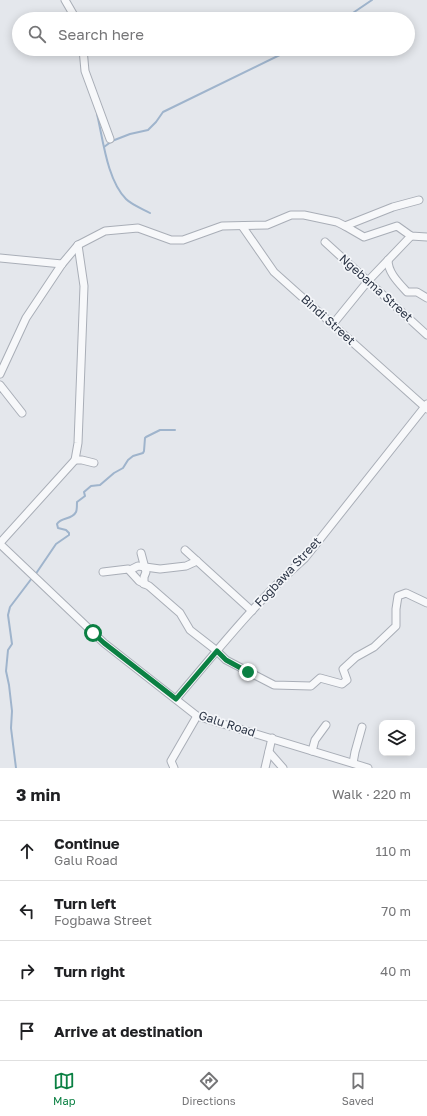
<!DOCTYPE html>
<html lang="en">
<head>
<meta charset="utf-8">
<style>
  :root { --surface:#fff; --page:#f6f6f6; --text:#202124; --muted:#757577; --line:#e0e0e0; --accent:#0b8043 }
  body { margin:0; font-family:"Golos Text",sans-serif; background:var(--page); color:var(--text) }
  .controls { position:absolute; right:12px; bottom:12px; display:grid; overflow:hidden; border-radius:8px; box-shadow:0 2px 10px #0003 }
  .controls button { width:36px; height:36px; display:grid; place-items:center; padding:0; border:0; border-bottom:1px solid var(--line); background:var(--surface); color:var(--text); font:20px sans-serif }
  .stop { position:absolute; width:12px; height:12px; margin:-9px; border:3px solid #0b8043; border-radius:50%; background:#fff }
  .stop.end { background:#0b8043; border-color:#fff; box-shadow:0 1px 4px #0008 }
  .list { margin:0; padding:0; list-style:none }
  h2 { display:flex; justify-content:space-between; align-items:center; height:52px; margin:0; padding:0 16px; font-size:17px }
  h2 small { font-size:13px; font-weight:400; color:var(--muted) }
  .list li { display:grid; grid-template-columns:26px 1fr auto; gap:12px; align-items:center; box-sizing:border-box; height:60px; padding:0 16px; border-top:1px solid var(--line) }
  .list b { display:block; font-size:15px; white-space:nowrap }
  .list p { margin:0; font-size:13px; white-space:nowrap; color:var(--muted) }
  .list em { font-size:13px; font-style:normal; color:var(--muted) }
  .icon { flex:none; width:22px; height:22px; fill:none; stroke:currentColor; stroke-width:2; stroke-linecap:round; stroke-linejoin:round }
  .map { position:relative; flex:none; width:427px; height:768px; overflow:hidden }
  .search { position:absolute; background:var(--surface); box-shadow:0 2px 10px #0003; left:12px; right:12px; top:12px; height:44px; display:flex; align-items:center; gap:10px; box-sizing:border-box; padding:0 14px; border-radius:22px; color:var(--muted); font-size:15px }
  .sheet { height:292px; background:var(--surface) }
  nav { display:flex; justify-content:space-around; align-items:center; box-sizing:border-box; height:56px; border-top:1px solid var(--line); background:var(--surface); font-size:11px; color:var(--muted) }
  nav a { display:grid; justify-items:center; gap:2px }
  nav .on { color:var(--accent) }
  .map>svg:first-child { display:block }
  .lines { fill:none; stroke-linecap:round; stroke-linejoin:round }
  .stream { stroke:#9fb4cc; stroke-width:2 }
  .street-casing { stroke:#a9aeb7; stroke-width:9 }
  .street { stroke:#f7f8fa; stroke-width:7 }
  .route { stroke:#0b8043; stroke-width:5 }
  .labels { text-anchor:middle; stroke-width:3.5; stroke-linejoin:round; paint-order:stroke }
  .street-label { font-size:12px; fill:#2b3445; stroke:#f4f6f9 }
</style>
</head>
<body>
<div class="map">
<svg width="427" height="768" viewBox="0 0 427 768">
  <rect width="100%" height="100%" fill="#e4e7ec"/>
  <g class="lines">
    <g class="stream">
      <path d="M344 19 372 0"/>
      <path d="M97 114C103 139 107 180 126 199 132 205 143 209 150 213"/>
      <path d="M104 147 112 141 130 134 148 130 156 122 163 112 292 49"/>
      <path d="M35 575 56 544 69 535V533L66 530 58 528 57 524C61 517 72 520 76 512 77 510 77 505 77 502L85 496 84 492 91 486 100 485 114 473 123 468 128 460 133 456 143 453 144 451 145 438 146 437 160 430H175"/>
      <path d="M16 768 11 728 12 711 9 685 6 671 8 650 12 644 8 615 10 607 32 578"/>
    </g>
    <defs>
      <g id="street">
        <path d="M65 0 76 19"/>
        <path d="M83 49 85 71 110 139"/>
        <path d="M242 226 274 272 427 409"/>
        <path d="M345 226 364 237 397 226 411 236 427 237"/>
        <path d="M325 242 427 335"/>
        <path d="M0 258 62 264"/>
        <path d="M388 260C388 273 399 283 407 292H417L427 298"/>
        <path d="M333 324 368 281 411 236"/>
        <path d="M0 374 26 318 62 264 78 245 105 231 138 228 171 240H183L222 226 267 225 291 215H304L337 222 345 226 393 207 419 200"/>
        <path d="M0 385 22 413"/>
        <path d="M75 460H82L94 463"/>
        <path d="M0 543 75 460 78 443 84 286 78 245"/>
        <path d="M0 544 104 643 197 716 368 768"/>
        <path d="M185 550 252 611"/>
        <path d="M141 553 146 572 144 577V584"/>
        <path d="M130 570 138 566 160 569 186 566 197 561"/>
        <path d="M103 572 128 569 139 581 149 586 180 613 190 630 217 651 226 660 274 685 311 686 320 678 342 684 347 680 343 669 356 657 374 647 396 626V609L398 596 406 593 427 603"/>
        <path d="M176 699C217 651 257 600 305 558L427 404"/>
        <path d="M312 751 315 740 326 725"/>
        <path d="M269 752 283 768"/>
        <path d="M353 763 355 752 362 727"/>
        <path d="M174 768 171 761 197 716"/>
        <path d="M265 768 272 738"/>
      </g>
    </defs>
    <use href="#street" class="street-casing"/>
    <use href="#street" class="street"/>
  </g>
  <g class="lines">
    <path class="route" d="M93 633 104 643 176 699 217 651 226 660 248 672"/>
  </g>
  <g class="labels">
    <g class="street-label">
      <text transform="translate(376 288) rotate(42)" y="4">Ngebama Street</text>
      <text transform="translate(328 320) rotate(42)" y="4">Bindi Street</text>
      <text transform="translate(288 572) rotate(-47)" y="4">Fogbawa Street</text>
      <text transform="translate(227 724) rotate(18)" y="4">Galu Road</text>
    </g>
  </g>
</svg>
<div class="controls">
<button><svg class="icon" aria-label="layers" viewBox="0 0 24 24"><path d="M12 4l9 5-9 5-9-5zM3 14l9 5 9-5"/></svg></button>
</div>
<div class="stop" style="left:93px;top:633px"></div>
<div class="stop end" style="left:248px;top:672px"></div>
<div class="search"><svg class="icon" aria-label="search" viewBox="0 0 24 24"><circle cx="10" cy="10" r="6"/><path d="M15 15l6 6"/></svg>Search here</div>
</div>
<section class="sheet">
<h2>3 min<small>Walk · 220 m</small></h2>
<ul class="list">
<li><svg class="icon" aria-label="ahead" viewBox="0 0 24 24"><path d="M12 20V5M6 11l6-6 6 6"/></svg><div><b>Continue</b><p>Galu Road</p></div><em>110 m</em></li>
<li><svg class="icon" aria-label="left" viewBox="0 0 24 24"><path d="M17 20v-9H6M10 6l-5 5 5 5"/></svg><div><b>Turn left</b><p>Fogbawa Street</p></div><em>70 m</em></li>
<li><svg class="icon" aria-label="right" viewBox="0 0 24 24"><path d="M7 20v-9h11M14 6l5 5-5 5"/></svg><div><b>Turn right</b></div><em>40 m</em></li>
<li><svg class="icon" aria-label="arrive" viewBox="0 0 24 24"><path d="M6 21V4h12l-3 4 3 4H6"/></svg><div><b>Arrive at destination</b></div></li>
</ul>
</section>
<nav>
<a class="on"><svg class="icon" aria-label="map" viewBox="0 0 24 24"><path d="M3 6l6-2 6 2 6-2v14l-6 2-6-2-6 2zM9 4v14M15 6v14"/></svg>Map</a>
<a><svg class="icon" aria-label="directions" viewBox="0 0 24 24"><path d="M12 3l9 9-9 9-9-9zM9 14v-3h6M13 9l2 2-2 2"/></svg>Directions</a>
<a><svg class="icon" aria-label="saved" viewBox="0 0 24 24"><path d="M7 4h10v16l-5-4-5 4z"/></svg>Saved</a>
</nav>
</body>
</html>
